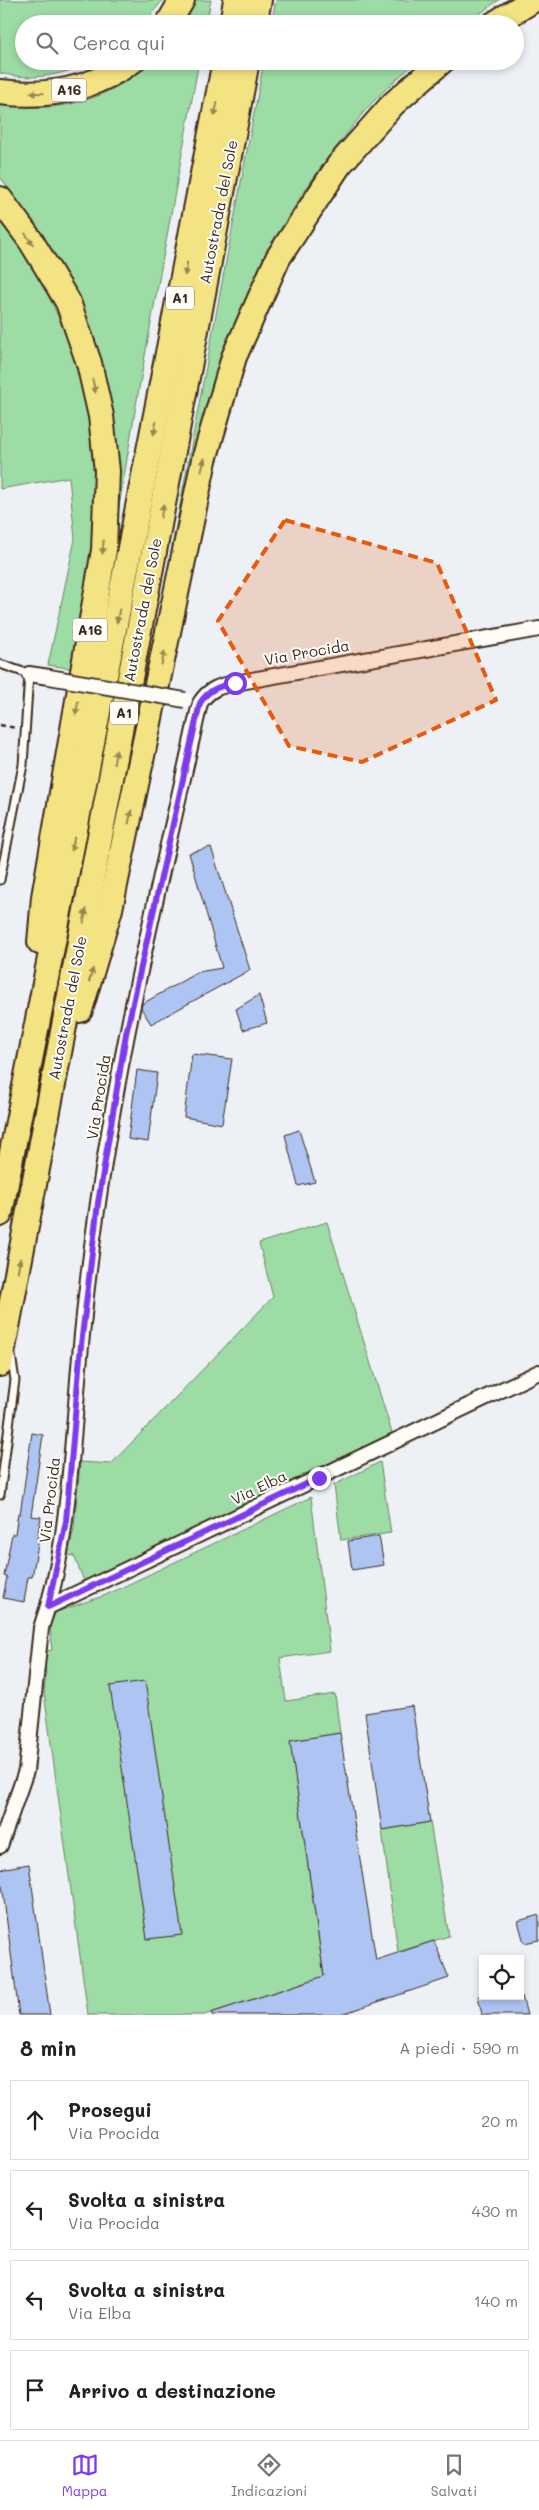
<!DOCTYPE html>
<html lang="it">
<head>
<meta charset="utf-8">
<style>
  :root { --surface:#fff; --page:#f6f6f6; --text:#202124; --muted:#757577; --line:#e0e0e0; --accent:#7c3aed }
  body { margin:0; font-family:Mali,sans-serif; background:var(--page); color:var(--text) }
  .controls { position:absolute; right:15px; bottom:15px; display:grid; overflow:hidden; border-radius:0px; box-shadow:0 2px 8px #0003 }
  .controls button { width:45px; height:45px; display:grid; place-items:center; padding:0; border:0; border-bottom:1px solid var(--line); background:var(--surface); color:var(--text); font:25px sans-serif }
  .stop { position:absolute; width:15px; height:15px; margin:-11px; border:4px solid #7c3aed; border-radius:50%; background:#fff }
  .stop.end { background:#7c3aed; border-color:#fff; box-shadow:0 1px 5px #0008 }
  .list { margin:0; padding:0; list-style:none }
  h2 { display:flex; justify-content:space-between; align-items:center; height:65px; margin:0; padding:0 20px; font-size:21px }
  h2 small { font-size:16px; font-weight:400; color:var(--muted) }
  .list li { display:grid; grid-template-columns:32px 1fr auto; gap:15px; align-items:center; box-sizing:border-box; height:80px; margin:0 10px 10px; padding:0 10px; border:1px solid var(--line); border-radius:0px }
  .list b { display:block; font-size:19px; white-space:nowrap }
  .list p { margin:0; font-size:16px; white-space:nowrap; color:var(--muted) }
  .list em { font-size:16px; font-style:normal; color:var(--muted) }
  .icon { flex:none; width:28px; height:28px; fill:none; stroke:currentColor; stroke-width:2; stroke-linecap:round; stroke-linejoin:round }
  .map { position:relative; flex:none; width:539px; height:2015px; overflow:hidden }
  .search { position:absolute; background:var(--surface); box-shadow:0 2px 8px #0003; left:15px; right:15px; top:15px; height:55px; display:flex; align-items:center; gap:12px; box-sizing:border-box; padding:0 18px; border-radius:28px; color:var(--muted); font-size:19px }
  .sheet { height:425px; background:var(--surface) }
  nav { display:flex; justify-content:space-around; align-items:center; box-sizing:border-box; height:70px; border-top:1px solid var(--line); background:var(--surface); font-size:14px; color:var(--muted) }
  nav a { display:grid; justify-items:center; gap:2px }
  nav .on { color:var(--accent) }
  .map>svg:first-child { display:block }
  .green { fill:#9ddca5; stroke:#6c8362 }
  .building { fill:#aec4f2; stroke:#3b2a1e }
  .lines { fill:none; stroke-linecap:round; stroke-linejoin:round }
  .lane-casing { stroke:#3b2a1e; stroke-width:11 }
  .street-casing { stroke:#3b2a1e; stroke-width:18 }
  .highway-casing { stroke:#3b2a1e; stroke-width:28 }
  .path { stroke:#3b2a1e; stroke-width:2.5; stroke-dasharray:5 4; stroke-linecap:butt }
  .lane { stroke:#fdfcf7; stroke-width:7 }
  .street { stroke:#fdfcf7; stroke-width:14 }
  .highway { stroke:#f4e382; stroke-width:24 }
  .street-bridge-casing { stroke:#3b2a1e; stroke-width:18; stroke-linecap:butt }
  .street-bridge { stroke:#fdfcf7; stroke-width:14 }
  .oneway { fill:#988650 }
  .route { stroke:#7c3aed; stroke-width:6 }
  .marked { fill:#e8590c; fill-opacity:0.2; stroke:#e8590c; stroke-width:4; stroke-dasharray:10 6; stroke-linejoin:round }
  .labels { text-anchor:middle; stroke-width:4; stroke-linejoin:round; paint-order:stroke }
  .shield { fill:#fdfcf7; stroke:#75695f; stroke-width:1 }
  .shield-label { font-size:14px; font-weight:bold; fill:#3b2a1e }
  .street-label { font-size:15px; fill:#3b2a1e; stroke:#fdfcf7 }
</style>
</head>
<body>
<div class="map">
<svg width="539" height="2015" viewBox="0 0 539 2015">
  <rect width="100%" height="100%" fill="#edf1f6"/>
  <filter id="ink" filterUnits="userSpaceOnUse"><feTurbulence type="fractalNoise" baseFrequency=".02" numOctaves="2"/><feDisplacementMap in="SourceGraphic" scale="10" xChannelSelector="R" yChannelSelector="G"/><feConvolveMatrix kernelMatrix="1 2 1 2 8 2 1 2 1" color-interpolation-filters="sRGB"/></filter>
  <g filter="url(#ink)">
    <g class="green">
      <path d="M0 0H163L143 24H24V61H96C65 74 34 82 0 73Z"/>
      <path d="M194 0H211L206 24H183Z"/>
      <path d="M276 0H499L465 24H271Z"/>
      <path d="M154 61H199L136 405 82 729 112 544 70 284 35 223 0 177V104C62 114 105 101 154 61Z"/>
      <path d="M264 61H417C404 73 390 84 378 97 366 108 356 122 346 135 274 222 230 323 201 431L128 779Z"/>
      <path d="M0 220C68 305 102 417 96 526 95 541 92 557 90 571 85 604 80 637 75 669L48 665 75 539 69 477 0 489Z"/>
      <path d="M327 1222 392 1433 84 1581 74 1556 68 1555 74 1528 80 1462 111 1464 273 1297 259 1243Z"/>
      <path d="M380 1462 391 1533 341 1540 334 1485Z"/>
      <path d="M311 1497 330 1651 280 1658 286 1701 335 1694 340 1733 290 1741 324 1976 204 2015H88L44 1692 46 1674 43 1652 52 1650 50 1624 56 1612 106 1595Z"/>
      <path d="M430 1822 449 1936 398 1952 382 1830Z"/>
    </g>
    <g class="building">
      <path d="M211 847 250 970 151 1024 141 1008 142 1004 198 972 222 968 189 853Z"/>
      <path d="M259 995 267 1023 243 1030 236 1009Z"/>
      <path d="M192 1054 232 1059 222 1124 184 1117Z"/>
      <path d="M137 1070 157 1073 148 1142 128 1139Z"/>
      <path d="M299 1130 315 1182 298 1186 285 1135Z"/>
      <path d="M32 1433 43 1435 31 1516 41 1517 37 1539H39L32 1577H28L24 1602 3 1598 7 1577 4 1576 12 1534H15L18 1513 20 1514Z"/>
      <path d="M379 1536 384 1565 352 1570 348 1541Z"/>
      <path d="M145 1681 182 1935 147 1939 110 1686Z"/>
      <path d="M412 1706 430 1822 382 1830 365 1713Z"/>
      <path d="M340 1733 376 1960 434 1941 449 1978 339 2015H212L211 2013 324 1976 290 1741Z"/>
      <path d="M29 1864 50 2015H19L0 1869Z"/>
      <path d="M539 1915V1940L524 1943 518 1921Z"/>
      <path d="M478 1996H522L527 2015H482Z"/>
    </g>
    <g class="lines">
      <defs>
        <g id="lane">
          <path d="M0 664 29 674 23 765 0 880"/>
          <path d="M0 1495 15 1380 11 1355"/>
        </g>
        <g id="street">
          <path d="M29 674 49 677"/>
          <path d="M48 1607 539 1372"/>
          <path d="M0 1846 26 1771 41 1628C66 1556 69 1480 76 1405 81 1337 88 1270 98 1203 122 1034 163 869 200 703 209 689 219 686 235 683L539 629"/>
        </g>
        <g id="highway">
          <path d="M168 24 182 0"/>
          <path d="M232 24 236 0"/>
          <path d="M254 24 259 0"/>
          <path d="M494 24 533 0"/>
          <path d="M0 92C47 98 93 89 132 61"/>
          <path d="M0 199 31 241 68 302 89 363 101 416 107 471 104 550 44 897 40 942"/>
          <path d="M80 1010 110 909 204 460 234 357 278 258 339 165 393 104 442 61"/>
          <path d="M0 1214 225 61"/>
          <path d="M0 1364 247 61"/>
        </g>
      </defs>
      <use href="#lane" class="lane-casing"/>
      <use href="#street" class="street-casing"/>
      <use href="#highway" class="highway-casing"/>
      <path class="path" d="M0 725 16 728"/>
      <use href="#lane" class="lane"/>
      <use href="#street" class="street"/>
      <use href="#highway" class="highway"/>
      <defs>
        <path id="street-bridge" d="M49 677 185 700"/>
      </defs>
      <use href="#street-bridge" class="street-bridge-casing"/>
      <use href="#street-bridge" class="street-bridge"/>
    </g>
    <defs><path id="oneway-solid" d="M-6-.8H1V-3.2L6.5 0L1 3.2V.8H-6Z" transform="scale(1.25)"/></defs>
    <g class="oneway">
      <use href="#oneway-solid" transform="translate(37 93) rotate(-179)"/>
      <use href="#oneway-solid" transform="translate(216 109) rotate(101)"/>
      <use href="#oneway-solid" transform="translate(29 239) rotate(55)"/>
      <use href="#oneway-solid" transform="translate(186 269) rotate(101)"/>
      <use href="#oneway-solid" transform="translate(94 386) rotate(77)"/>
      <use href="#oneway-solid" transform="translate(155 428) rotate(101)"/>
      <use href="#oneway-solid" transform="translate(203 465) rotate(-77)"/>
      <use href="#oneway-solid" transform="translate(162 511) rotate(-79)"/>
      <use href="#oneway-solid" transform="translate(103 547) rotate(95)"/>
      <use href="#oneway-solid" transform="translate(118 616) rotate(101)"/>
      <use href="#oneway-solid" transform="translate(163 658) rotate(-78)"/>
      <use href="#oneway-solid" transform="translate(77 708) rotate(100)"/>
      <use href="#oneway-solid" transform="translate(115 757) rotate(-79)"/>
      <use href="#oneway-solid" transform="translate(130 817) rotate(-78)"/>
      <use href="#oneway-solid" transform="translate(73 844) rotate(101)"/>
      <use href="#oneway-solid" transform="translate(85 916) rotate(-79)"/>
      <use href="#oneway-solid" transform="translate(91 975) rotate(-74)"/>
      <use href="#oneway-solid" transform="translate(19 1265) rotate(-79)"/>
    </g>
  </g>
  <g class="lines" filter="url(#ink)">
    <path class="route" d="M235 683C219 686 209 689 200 703L126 1034 98 1203 81 1345 66 1521 48 1607 319 1478"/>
  </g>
  <path class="marked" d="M285 520 437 563 496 700 362 762 289 746 218 621Z"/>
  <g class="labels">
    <g class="shield">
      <rect x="51.5" y="78.5" width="35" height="23" rx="4"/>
      <rect x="166" y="286.5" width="28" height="23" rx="4"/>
      <rect x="72.5" y="618.5" width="35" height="23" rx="4"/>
      <rect x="110" y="701.5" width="28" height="23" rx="4"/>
    </g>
    <g class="shield-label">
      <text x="69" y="95">A16</text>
      <text x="180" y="303">A1</text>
      <text x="90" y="635">A16</text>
      <text x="124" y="718">A1</text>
    </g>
    <g class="street-label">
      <text transform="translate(219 212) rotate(-79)" y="5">Autostrada del Sole</text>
      <text transform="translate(143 610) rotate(-79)" y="5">Autostrada del Sole</text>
      <text transform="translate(307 653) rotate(-10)" y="5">Via Procida</text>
      <text transform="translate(68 1008) rotate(-79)" y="5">Autostrada del Sole</text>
      <text transform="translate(99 1097) rotate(-81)" y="5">Via Procida</text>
      <text transform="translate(259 1488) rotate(-26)" y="5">Via Elba</text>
      <text transform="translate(50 1500) rotate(-83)" y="5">Via Procida</text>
    </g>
  </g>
</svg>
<div class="controls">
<button><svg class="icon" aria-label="locate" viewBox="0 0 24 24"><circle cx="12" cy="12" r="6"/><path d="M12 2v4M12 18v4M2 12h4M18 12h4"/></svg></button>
</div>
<div class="stop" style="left:235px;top:683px"></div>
<div class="stop end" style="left:319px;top:1478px"></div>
<div class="search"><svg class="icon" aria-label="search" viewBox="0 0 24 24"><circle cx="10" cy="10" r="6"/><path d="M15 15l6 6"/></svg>Cerca qui</div>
</div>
<section class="sheet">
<h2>8 min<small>A piedi · 590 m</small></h2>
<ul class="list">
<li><svg class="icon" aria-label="ahead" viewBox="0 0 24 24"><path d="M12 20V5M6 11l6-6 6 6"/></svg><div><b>Prosegui</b><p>Via Procida</p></div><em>20 m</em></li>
<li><svg class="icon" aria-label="left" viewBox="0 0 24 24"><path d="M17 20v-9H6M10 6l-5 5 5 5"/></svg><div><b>Svolta a sinistra</b><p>Via Procida</p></div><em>430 m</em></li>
<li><svg class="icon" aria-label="left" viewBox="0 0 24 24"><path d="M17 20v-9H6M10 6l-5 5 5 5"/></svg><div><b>Svolta a sinistra</b><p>Via Elba</p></div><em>140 m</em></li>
<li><svg class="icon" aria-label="arrive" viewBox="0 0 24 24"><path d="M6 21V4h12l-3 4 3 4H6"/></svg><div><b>Arrivo a destinazione</b></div></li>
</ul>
</section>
<nav>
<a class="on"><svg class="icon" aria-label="map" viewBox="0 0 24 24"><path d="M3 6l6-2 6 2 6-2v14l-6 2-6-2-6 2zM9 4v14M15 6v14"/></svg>Mappa</a>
<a><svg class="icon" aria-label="directions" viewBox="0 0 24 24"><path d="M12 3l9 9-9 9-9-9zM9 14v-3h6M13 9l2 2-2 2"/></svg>Indicazioni</a>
<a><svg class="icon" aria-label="saved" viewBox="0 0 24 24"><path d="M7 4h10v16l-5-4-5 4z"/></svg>Salvati</a>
</nav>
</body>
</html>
